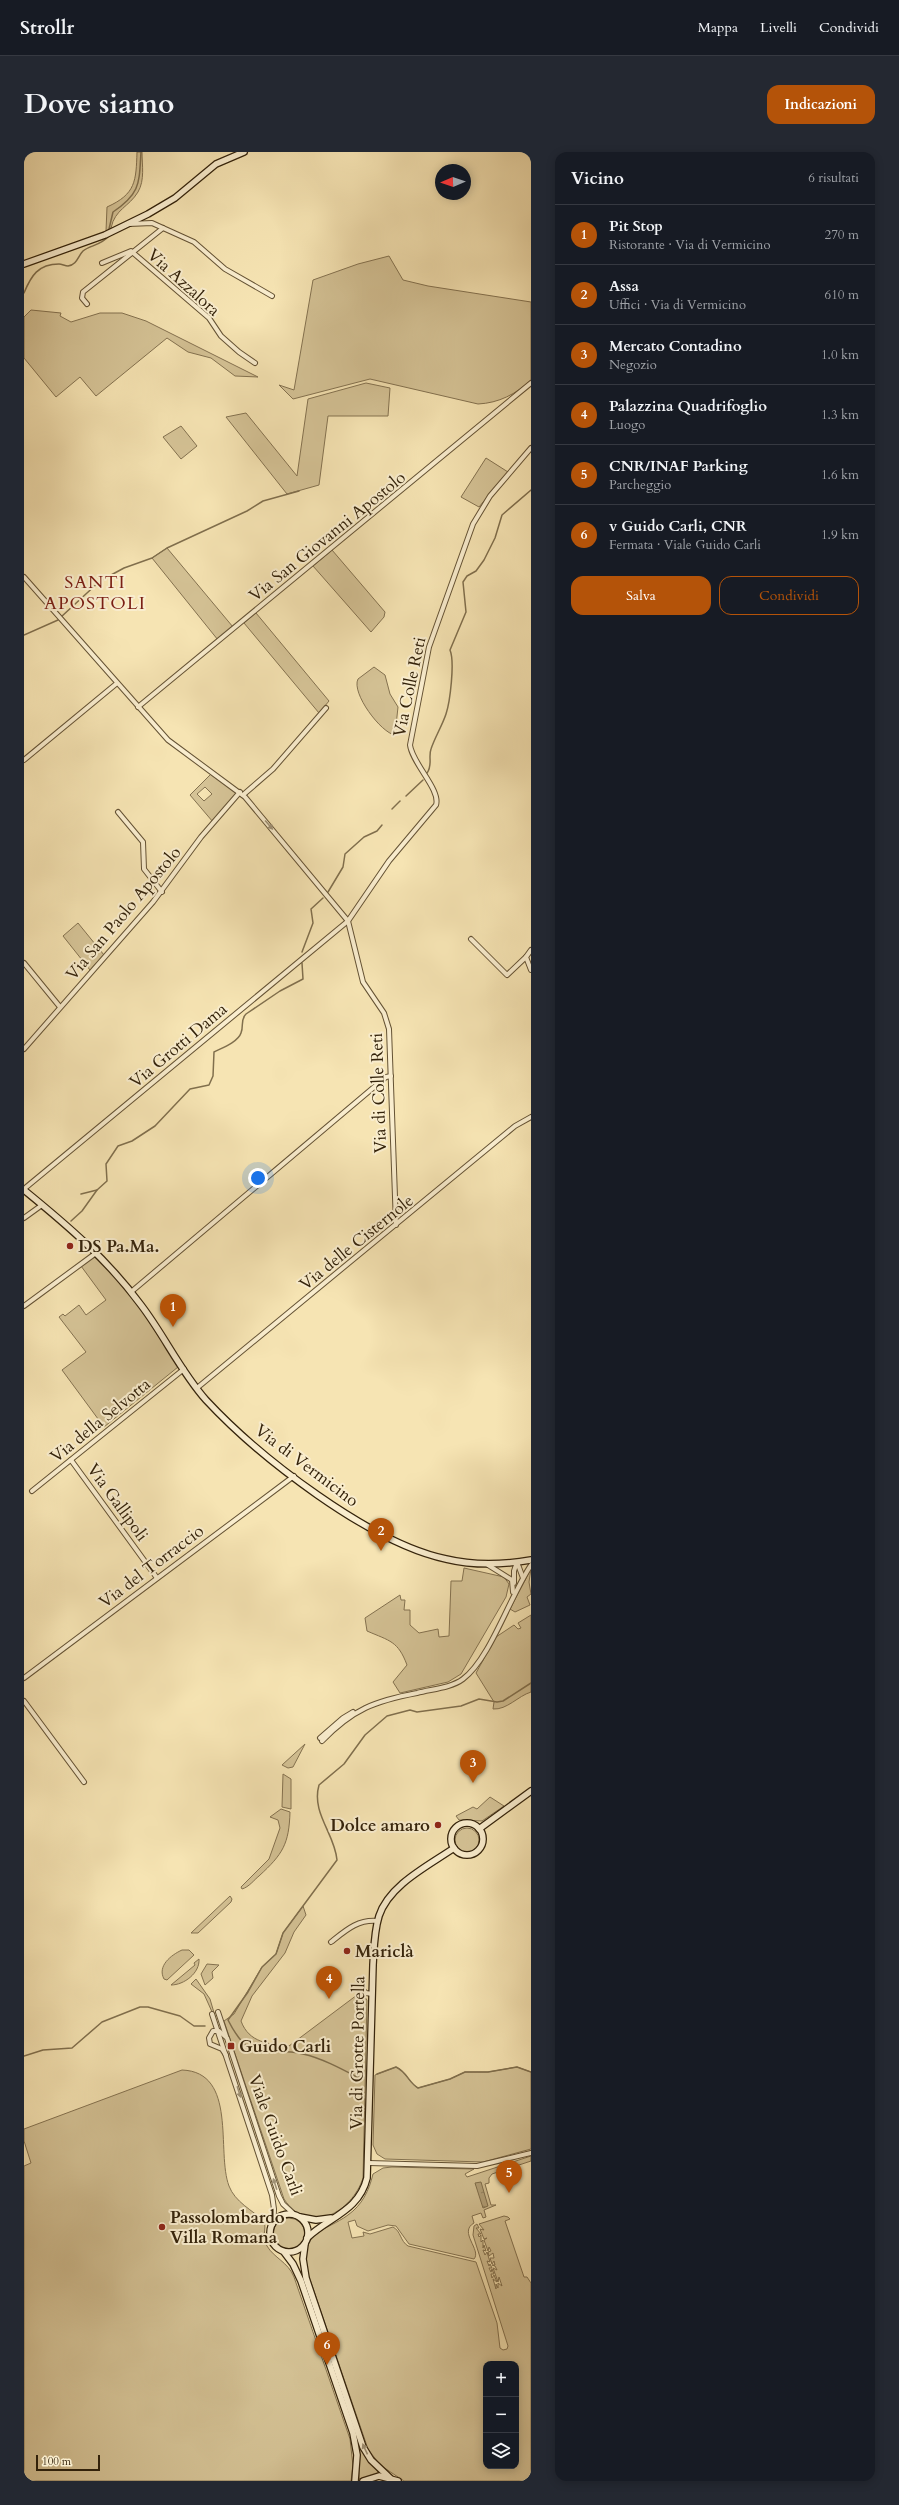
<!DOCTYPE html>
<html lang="it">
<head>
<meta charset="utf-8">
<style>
  :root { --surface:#171b24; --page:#242831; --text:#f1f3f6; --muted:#9ea1a6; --line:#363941; --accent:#b45309 }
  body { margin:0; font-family:Cardo,serif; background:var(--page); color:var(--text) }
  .controls { position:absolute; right:12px; bottom:12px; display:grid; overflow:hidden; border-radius:8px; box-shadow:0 2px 10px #0003 }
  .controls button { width:36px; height:36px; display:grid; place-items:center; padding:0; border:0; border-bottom:1px solid var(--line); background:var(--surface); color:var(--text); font:20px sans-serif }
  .compass { position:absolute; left:411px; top:12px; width:36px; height:36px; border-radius:50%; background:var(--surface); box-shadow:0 2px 10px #0003; rotate:268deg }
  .scale { position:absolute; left:12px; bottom:10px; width:64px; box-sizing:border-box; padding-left:4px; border:2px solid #33220a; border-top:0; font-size:11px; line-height:14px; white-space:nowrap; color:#33220a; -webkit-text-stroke:3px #f9edce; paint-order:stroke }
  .you { position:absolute; left:234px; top:1026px; width:14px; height:14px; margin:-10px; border:3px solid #fff; border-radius:50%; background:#1a73e8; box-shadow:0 0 0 6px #1a73e833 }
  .badge { display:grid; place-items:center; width:26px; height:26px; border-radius:50%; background:var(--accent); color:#fff; font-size:13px; font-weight:700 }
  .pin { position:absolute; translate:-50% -33px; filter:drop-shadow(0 1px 2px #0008) }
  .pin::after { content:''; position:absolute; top:21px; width:14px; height:12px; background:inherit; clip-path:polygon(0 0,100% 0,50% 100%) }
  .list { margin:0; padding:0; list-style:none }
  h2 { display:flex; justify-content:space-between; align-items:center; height:52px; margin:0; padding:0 16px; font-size:17px }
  h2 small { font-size:13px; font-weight:400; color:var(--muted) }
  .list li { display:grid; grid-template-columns:26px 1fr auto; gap:12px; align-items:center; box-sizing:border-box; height:60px; padding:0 16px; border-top:1px solid var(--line) }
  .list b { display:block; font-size:15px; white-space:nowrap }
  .list p { margin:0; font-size:13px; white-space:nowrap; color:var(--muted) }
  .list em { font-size:13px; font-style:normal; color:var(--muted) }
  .actions { display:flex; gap:8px; padding:12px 16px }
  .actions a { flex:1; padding:9px 0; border:1px solid var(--accent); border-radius:12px; text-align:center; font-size:14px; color:var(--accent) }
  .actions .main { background:var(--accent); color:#fff }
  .icon { flex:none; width:22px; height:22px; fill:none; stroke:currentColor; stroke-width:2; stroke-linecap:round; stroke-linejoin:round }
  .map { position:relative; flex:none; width:507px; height:2329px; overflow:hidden; border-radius:12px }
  header { display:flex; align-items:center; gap:24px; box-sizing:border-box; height:56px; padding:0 20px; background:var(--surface); border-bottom:1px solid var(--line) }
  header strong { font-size:19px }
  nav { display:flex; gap:22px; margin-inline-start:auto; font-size:14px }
  .intro { display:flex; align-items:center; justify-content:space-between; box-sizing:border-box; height:96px; padding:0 24px }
  h1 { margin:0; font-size:28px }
  .button { padding:10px 18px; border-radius:12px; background:var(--accent); color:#fff; font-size:14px; font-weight:700 }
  main { display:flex; gap:24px; padding:0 24px }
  aside { flex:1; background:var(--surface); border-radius:12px; box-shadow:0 2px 10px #0003 }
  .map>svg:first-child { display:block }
  .green { fill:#d5c396; stroke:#847250; fill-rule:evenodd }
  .water { fill:url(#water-ripples); stroke:#806f4d }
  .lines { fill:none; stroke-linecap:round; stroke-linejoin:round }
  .stream { stroke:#806f4d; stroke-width:1.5 }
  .street-casing { stroke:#645234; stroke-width:6 }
  .secondary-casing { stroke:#33220a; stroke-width:8 }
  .street { stroke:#f9edce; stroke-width:4 }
  .secondary { stroke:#f9edce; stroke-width:5.5 }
  .oneway { fill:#a09276 }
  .poi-dot { fill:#8f2418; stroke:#f9edce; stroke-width:1.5 }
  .labels { text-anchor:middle; stroke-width:4; stroke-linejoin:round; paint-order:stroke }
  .street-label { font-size:17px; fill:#33220a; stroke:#f9edce }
  .poi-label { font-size:17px; font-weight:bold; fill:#33220a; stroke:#f9edce; text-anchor:start }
  .neighbourhood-label { font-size:18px; letter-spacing:1px; fill:#7a1f14; stroke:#f9edce }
</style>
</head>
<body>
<header>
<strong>Strollr</strong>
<nav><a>Mappa</a><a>Livelli</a><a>Condividi</a></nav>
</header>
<div class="intro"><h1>Dove siamo</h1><a class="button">Indicazioni</a></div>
<main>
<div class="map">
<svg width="507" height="2329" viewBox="0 0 507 2329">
  <defs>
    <pattern id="water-ripples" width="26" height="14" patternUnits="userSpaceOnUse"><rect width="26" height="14" fill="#b4a27a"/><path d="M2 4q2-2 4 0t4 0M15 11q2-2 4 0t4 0" fill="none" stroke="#938462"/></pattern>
  </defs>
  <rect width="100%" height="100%" fill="#f6e4b3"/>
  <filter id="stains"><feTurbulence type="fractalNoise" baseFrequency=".005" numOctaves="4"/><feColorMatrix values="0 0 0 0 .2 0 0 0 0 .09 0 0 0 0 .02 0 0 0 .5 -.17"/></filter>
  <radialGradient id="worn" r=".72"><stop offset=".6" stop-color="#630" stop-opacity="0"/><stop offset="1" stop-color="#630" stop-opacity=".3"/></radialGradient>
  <g class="green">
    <path d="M113 0H118C118 13 121 28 114 40 105 55 91 57 87 76L82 79 83 55C112 42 112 29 113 0Z"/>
    <path d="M365 104 379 128 404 134 507 150V228C492 242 475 251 454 252L346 227 269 247 255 233 270 238 289 128 334 112Z"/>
    <path d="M7 158 37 161 36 164 47 170 76 161H98L122 169 234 225 211 224 187 206 164 200 143 186 72 244 56 225 32 245 0 206V165Z"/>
    <path d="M342 231 366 236 364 264H304L295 333 263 342 202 265 222 261 273 324 284 247Z"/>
    <path d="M157 274 173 294 157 307 139 285Z"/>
    <path d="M462 306 484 320 455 355 437 345Z"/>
    <path d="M143 396 209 475 194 488 128 406Z"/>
    <path d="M308 398 361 460 360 465 347 480 289 414Z"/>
    <path d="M232 461 305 549 295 561 220 471Z"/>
    <path d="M350 515 361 523 366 542 374 555 371 583C357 581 327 541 334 527Z"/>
    <path d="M187 622 212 639 211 644 189 670 166 643ZM181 635 188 642 180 649 173 642Z"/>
    <path d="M54 771 80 803 66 818 39 784Z"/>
    <path d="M74 1105 112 1149 154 1215 80 1275 38 1218 62 1200 35 1165 39 1162 41 1164 55 1153 62 1163 82 1148 57 1114 67 1106Z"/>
    <path d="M440 1416 480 1425 485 1432 482 1445 437 1522 424 1530 376 1541 369 1530 383 1513C374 1489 366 1489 343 1479L341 1466 376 1443 377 1448H381L380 1458H386V1473L395 1481 414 1477 415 1485 425 1484 427 1429H438Z"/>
    <path d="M507 1417 505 1430 507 1442 503 1445 506 1453 491 1460 486 1457Z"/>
    <path d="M507 1463V1540C494 1544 483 1558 469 1557L470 1550 452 1521 472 1485 490 1473 494 1477 497 1476 494 1471Z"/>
    <path d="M281 1592 269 1615 264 1616 258 1613Z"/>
    <path d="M259 1622 267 1627V1657L258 1655Z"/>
    <path d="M466 1645 480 1654 458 1669 435 1668 432 1664 449 1655 453 1657Z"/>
    <path d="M257 1657 266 1660C265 1692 259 1702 235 1724 230 1728 225 1735 218 1737L217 1735 245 1707 256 1676 254 1668 246 1665Z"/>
    <circle cx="443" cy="1688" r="12"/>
    <path d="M206 1744 208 1747 207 1750 174 1781H167Z"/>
    <path d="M279 1754 282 1763 270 1780 261 1801 228 1844 217 1869C225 1891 245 1892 265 1894L337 1840 343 1848 339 2026C328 2060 285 2085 260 2047L200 1869 210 1862 238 1815 252 1802 259 1781Z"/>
    <path d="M158 1798H165L170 1803 143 1828 140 1827C133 1814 147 1803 158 1798Z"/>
    <path d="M175 1807C176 1821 160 1833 147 1833L171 1813 170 1811Z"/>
    <path d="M183 1812 195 1813 188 1820 189 1826 181 1833 177 1822Z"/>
    <path d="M172 1827 186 1847 193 1871 180 1842 167 1832Z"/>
    <path d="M372 1915C383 1920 384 1930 394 1936L426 1927 441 1920H464L493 1915 507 1920V1997L459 2010 361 2007 353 2002 349 1993 351 1923Z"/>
    <path d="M158 1918C214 1920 192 2000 205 2034 211 2050 228 2058 240 2069 243 2077 237 2085 243 2094 250 2106 264 2110 270 2125L326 2287 329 2314 327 2329H0V2014L7 2011 0 1989V1977Z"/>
    <path d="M507 2004V2009L468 2022 465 2026V2031L461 2032 467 2053H472L460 2058 462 2065 459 2066 457 2061 448 2064 450 2071C434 2080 458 2098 450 2107L385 2092 372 2074 364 2073 344 2079 333 2074 331 2068 324 2070 328 2086 340 2084 339 2080 346 2082 369 2075C377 2079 376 2089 384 2094L452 2110 473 2171 476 2196 479 2198 483 2197 484 2194 449 2083 450 2074 453 2072 455 2076H452L457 2082H454L455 2085 457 2083V2090L459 2088V2096L460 2093 462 2099 459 2098 461 2103 463 2100 466 2110 463 2109 465 2114 466 2112 468 2116H465L467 2120 468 2117 470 2122H467L468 2126 470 2123 473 2130 469 2127 472 2137V2132L474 2136V2131L478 2134 475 2125 474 2130 469 2116 473 2118 471 2114 468 2113H471L470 2109 468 2112 466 2106H470L469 2101 465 2104 464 2100 467 2099 465 2095 464 2099 460 2088 463 2086 460 2087 456 2077 460 2078 455 2072 480 2064 484 2065 486 2067 481 2069 500 2125H503L507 2131V2329H380L356 2313 344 2297 282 2116C278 2077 301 2080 324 2063 338 2053 345 2039 349 2022L359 2016 368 2015 450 2017 441 2022 443 2025ZM462 2212H492V2314H462Z"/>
    <circle cx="265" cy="2082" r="16"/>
    <path d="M335 2296 354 2320V2322L335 2327Z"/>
  </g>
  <path class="water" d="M457 2030 464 2054 459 2056 451 2031Z"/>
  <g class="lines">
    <g class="stream">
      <path d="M85 77 89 60C117 41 115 31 117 0"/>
      <path d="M0 141C7 124 14 112 35 112 38 112 41 114 44 114 53 113 54 104 59 99 66 93 76 94 85 84"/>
      <path d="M37 465 76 429 100 416 128 406 143 396 223 359 239 349 275 339"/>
      <path d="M0 483 34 468"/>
      <path d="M403 621C409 613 404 605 407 597 411 585 418 574 422 562 426 550 431 510 426 498L442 460 439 430 443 424 452 419 460 408 471 386 478 363 507 338"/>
      <path d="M382 644 399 628"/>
      <path d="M368 657 376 649"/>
      <path d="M304 740 319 715 321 702 340 685 353 679 358 673"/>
      <path d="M278 800 289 771 287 757 299 746"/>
      <path d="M57 1042 73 1038"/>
      <path d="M47 1069 58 1059 73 1038 83 1029 82 1012 94 994 108 989 131 974 166 937 185 933 189 924 190 900C198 896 214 890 217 881 220 874 216 868 222 862L256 839 279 827 278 811"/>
      <path d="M0 1904 19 1898 48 1896 78 1870 116 1855H124L156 1864 170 1874H181"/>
      <path d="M353 1922 372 1915C383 1920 384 1930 394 1936L426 1927 441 1920H464L493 1915 507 1920"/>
      <path d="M340 1925H333C316 1916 297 1906 279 1902 239 1893 228 1915 204 1868L224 1840 238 1815 252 1802 259 1781 313 1708C311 1682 287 1661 295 1633L320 1612 341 1583 363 1564 386 1558 393 1560 437 1554 455 1547 473 1550 479 1549 507 1531"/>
    </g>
    <defs>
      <g id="street">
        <path d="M105 72 128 71 170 90 201 117 248 144"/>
        <path d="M78 111 107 99 185 166 197 184 215 200 231 211"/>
        <path d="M63 152 58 146 59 140 139 76"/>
        <path d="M0 425 144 588 221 645 324 769 339 830 360 861 365 877 372 1073"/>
        <path d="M114 555 507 231"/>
        <path d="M0 608 92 532"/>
        <path d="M219 643 249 617 302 556"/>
        <path d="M94 660 119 690 120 717 138 740"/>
        <path d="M447 787 483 823 502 805"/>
        <path d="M507 798 502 805 507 818"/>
        <path d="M0 811 36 855"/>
        <path d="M0 897 129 750 177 685 216 640"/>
        <path d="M0 1037 324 769 365 709 412 653C417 638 388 611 386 593L405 495 449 372 466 344 507 296"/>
        <path d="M0 1066 18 1053"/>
        <path d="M107 1140 362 925 367 924"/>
        <path d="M0 1154 72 1101"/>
        <path d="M173 1236 491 974 507 965"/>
        <path d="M47 1308 133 1426"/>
        <path d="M8 1339 160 1217"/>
        <path d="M493 1410 499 1426"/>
        <path d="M464 1413 488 1428 489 1440"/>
        <path d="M490 1431V1419L493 1410"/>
        <path d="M0 1526 270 1324"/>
        <path d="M0 1549 60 1630"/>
        <path d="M296 1586 319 1566 329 1560"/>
        <path d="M298 1589C329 1557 351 1549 393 1541 408 1537 427 1536 439 1527 466 1507 486 1444 507 1413"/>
        <path d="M307 1790C322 1778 334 1767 354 1769"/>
        <path d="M337 1836 342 1841 348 1842"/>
        <path d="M194 1860 202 1884"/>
        <path d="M188 1862 248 2043 250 2057 249 2072"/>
        <path d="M202 1903 198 1897 186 1892 185 1886 189 1879H195L203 1886 255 2044 259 2052 272 2064"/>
        <path d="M345 2011 453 2014 507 2001"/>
      </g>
      <g id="secondary">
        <path d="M0 112 81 83 124 62 151 46 192 12 220 0"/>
        <path d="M0 1038C43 1073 84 1108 117 1153 140 1183 157 1220 182 1248 235 1305 346 1391 422 1407 451 1414 478 1413 507 1408"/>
        <circle cx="443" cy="1687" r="16"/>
        <path d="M455 1677 507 1639"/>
        <circle cx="265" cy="2081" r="19"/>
        <path d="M276 2065 292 2068 307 2066"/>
        <path d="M283 2086C305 2065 335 2059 343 2026L349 1813C350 1797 350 1780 355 1764 365 1733 404 1714 430 1696"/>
        <path d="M281 2092 279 2107 282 2126 339 2295 347 2308 366 2326"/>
        <path d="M260 2100 269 2112 277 2129 329 2281 333 2303 331 2329"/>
        <path d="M339 2329 355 2324 374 2329"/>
      </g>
    </defs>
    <use href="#street" class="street-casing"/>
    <use href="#secondary" class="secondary-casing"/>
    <use href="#street" class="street"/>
    <use href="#secondary" class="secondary"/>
  </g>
  <defs><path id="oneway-solid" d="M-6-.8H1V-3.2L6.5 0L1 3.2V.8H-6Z"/></defs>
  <g class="oneway">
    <use href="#oneway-solid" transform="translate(245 673) rotate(50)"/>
    <use href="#oneway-solid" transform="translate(215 1940) rotate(72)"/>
    <use href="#oneway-solid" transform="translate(251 2032) rotate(-108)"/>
    <use href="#oneway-solid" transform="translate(341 2297) rotate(-115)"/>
  </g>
  <g class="poi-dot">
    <circle cx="46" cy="1094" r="4"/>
    <circle cx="414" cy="1673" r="4"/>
    <circle cx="323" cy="1799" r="4"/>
    <rect x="203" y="1890" width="8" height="8" rx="2"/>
    <circle cx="138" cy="2075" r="4"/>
  </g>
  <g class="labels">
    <g class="street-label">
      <text transform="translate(160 130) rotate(42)" y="6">Via Azzalora</text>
      <text transform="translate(303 384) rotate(-39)" y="6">Via San Giovanni Apostolo</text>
      <text transform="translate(385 535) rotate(-78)" y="6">Via Colle Reti</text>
      <text transform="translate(99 761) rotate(-50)" y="6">Via San Paolo Apostolo</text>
      <text transform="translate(154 893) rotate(-40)" y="6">Via Grotti Dama</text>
      <text transform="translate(354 941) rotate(-92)" y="6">Via di Colle Reti</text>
      <text transform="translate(332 1090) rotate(-39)" y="6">Via delle Cisternole</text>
      <text transform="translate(76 1268) rotate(-39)" y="6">Via della Selvotta</text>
      <text transform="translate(283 1313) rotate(37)" y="6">Via di Vermicino</text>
      <text transform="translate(94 1350) rotate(54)" y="6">Via Gallipoli</text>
      <text transform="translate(127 1414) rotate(-37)" y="6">Via del Torraccio</text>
      <text transform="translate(333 1901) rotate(-89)" y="6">Via di Grotte Portella</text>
      <text transform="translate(252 1983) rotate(70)" y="6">Viale Guido Carli</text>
    </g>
    <g class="poi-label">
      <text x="54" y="1100">DS Pa.Ma.</text>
      <text x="406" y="1679" text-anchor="end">Dolce amaro</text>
      <text x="331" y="1805">Mariclà</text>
      <text x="215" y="1900">Guido Carli</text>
      <text x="146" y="2071">Passolombardo<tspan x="146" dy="20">Villa Romana</tspan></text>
    </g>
    <g class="neighbourhood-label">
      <text x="71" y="436">SANTI<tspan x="71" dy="21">APOSTOLI</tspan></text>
    </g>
  </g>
  <rect width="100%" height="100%" filter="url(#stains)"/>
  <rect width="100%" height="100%" fill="url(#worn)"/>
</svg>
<div class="controls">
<button>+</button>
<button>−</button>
<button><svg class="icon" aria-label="layers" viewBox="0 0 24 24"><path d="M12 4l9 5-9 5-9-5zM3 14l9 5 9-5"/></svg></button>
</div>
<svg class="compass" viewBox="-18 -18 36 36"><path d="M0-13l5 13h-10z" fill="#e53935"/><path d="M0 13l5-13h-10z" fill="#9ea1a6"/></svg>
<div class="scale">100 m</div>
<div class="you"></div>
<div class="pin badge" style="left:149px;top:1175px">1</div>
<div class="pin badge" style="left:357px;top:1399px">2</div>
<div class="pin badge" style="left:449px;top:1631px">3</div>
<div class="pin badge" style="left:305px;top:1847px">4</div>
<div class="pin badge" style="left:485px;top:2041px">5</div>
<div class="pin badge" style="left:303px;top:2213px">6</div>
</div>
<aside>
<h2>Vicino<small>6 risultati</small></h2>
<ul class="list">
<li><span class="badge">1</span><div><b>Pit Stop</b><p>Ristorante · Via di Vermicino</p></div><em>270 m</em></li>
<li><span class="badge">2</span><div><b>Assa</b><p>Uffici · Via di Vermicino</p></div><em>610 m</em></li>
<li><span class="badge">3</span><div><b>Mercato Contadino</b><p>Negozio</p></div><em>1.0 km</em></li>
<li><span class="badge">4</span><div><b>Palazzina Quadrifoglio</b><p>Luogo</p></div><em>1.3 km</em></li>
<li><span class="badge">5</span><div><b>CNR/INAF Parking</b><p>Parcheggio</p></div><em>1.6 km</em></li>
<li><span class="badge">6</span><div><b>v Guido Carli, CNR</b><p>Fermata · Viale Guido Carli</p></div><em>1.9 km</em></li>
</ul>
<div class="actions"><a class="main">Salva</a><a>Condividi</a></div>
</aside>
</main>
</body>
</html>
